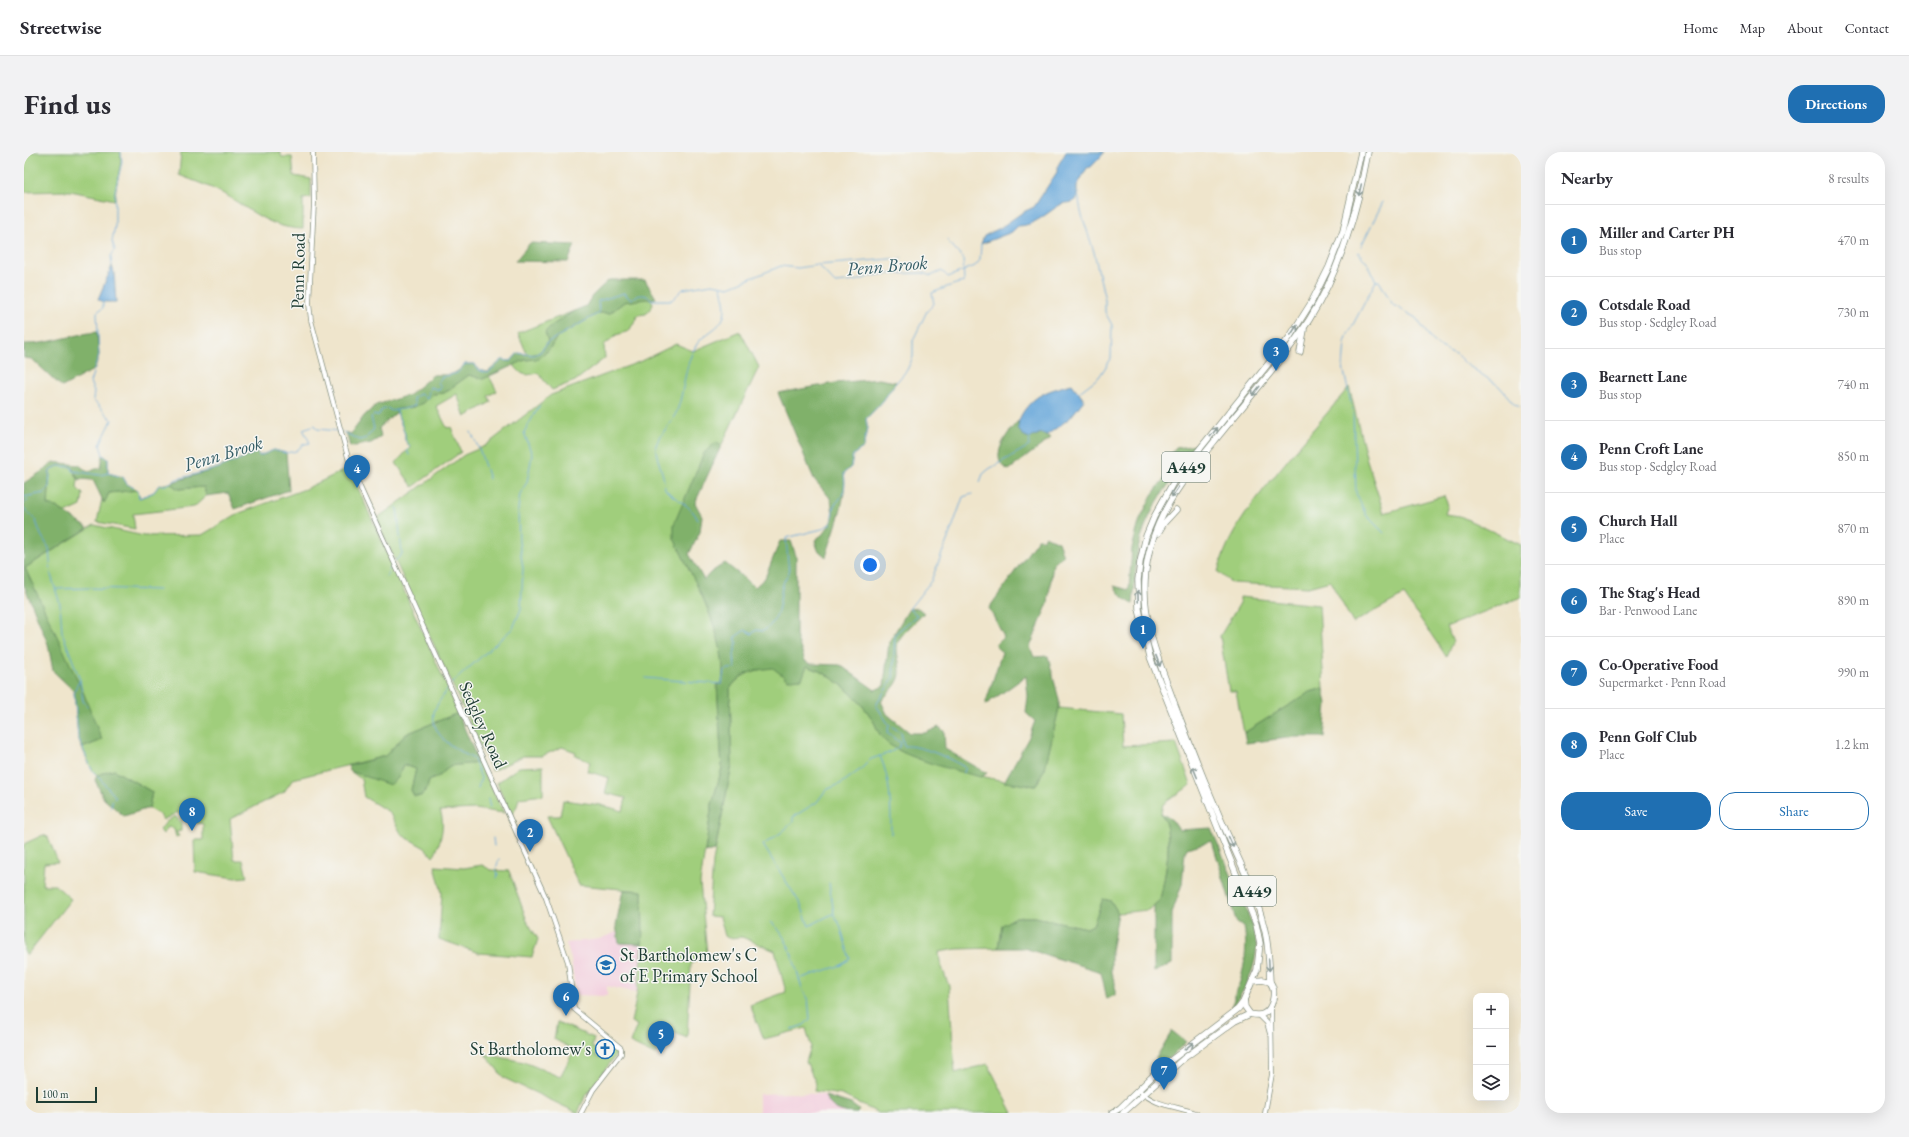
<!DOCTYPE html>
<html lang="en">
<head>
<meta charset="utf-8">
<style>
  :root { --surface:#fff; --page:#f2f2f3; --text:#2b2b33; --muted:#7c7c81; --line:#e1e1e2; --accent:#1f6fb2 }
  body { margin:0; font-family:"EB Garamond",serif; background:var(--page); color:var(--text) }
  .controls { position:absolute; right:12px; bottom:12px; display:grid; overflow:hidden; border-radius:8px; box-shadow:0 4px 16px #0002 }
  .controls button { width:36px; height:36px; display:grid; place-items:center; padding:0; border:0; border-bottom:1px solid var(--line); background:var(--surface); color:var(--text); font:20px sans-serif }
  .scale { position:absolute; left:12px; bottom:10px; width:61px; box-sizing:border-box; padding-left:4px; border:2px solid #1f3d34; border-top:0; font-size:11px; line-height:14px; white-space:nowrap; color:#1f3d34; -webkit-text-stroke:3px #f6f6f2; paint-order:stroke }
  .you { position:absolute; left:846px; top:413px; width:14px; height:14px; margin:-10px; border:3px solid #fff; border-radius:50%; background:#1a73e8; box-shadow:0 0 0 6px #1a73e833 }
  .badge { display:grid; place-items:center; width:26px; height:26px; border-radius:50%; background:var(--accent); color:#fff; font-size:13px; font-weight:700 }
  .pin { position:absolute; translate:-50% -33px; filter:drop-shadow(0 1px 2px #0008) }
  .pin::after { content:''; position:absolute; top:21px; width:14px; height:12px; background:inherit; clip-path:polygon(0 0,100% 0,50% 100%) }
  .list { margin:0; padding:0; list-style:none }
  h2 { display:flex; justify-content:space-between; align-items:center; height:52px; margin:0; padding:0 16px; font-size:17px }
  h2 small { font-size:13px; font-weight:400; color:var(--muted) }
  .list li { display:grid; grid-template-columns:26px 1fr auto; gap:12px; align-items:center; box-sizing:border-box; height:72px; padding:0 16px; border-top:1px solid var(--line) }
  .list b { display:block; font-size:15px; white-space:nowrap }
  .list p { margin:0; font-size:13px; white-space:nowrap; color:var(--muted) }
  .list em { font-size:13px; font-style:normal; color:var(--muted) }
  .actions { display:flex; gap:8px; padding:12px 16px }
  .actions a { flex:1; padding:9px 0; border:1px solid var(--accent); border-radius:16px; text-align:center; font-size:14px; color:var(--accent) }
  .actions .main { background:var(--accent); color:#fff }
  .icon { flex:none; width:22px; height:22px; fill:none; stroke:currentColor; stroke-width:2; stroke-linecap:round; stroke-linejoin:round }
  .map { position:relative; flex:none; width:1497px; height:961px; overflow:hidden; border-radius:16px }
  header { display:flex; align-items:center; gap:24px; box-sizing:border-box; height:56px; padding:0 20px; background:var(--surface); border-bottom:1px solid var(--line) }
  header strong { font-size:19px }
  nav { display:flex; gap:22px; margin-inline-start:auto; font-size:14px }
  .intro { display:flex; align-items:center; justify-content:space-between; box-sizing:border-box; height:96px; padding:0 24px }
  h1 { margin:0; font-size:28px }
  .button { padding:10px 18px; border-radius:16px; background:var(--accent); color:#fff; font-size:14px; font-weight:700 }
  main { display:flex; gap:24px; padding:0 24px }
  aside { flex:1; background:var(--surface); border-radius:16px; box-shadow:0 4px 16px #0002 }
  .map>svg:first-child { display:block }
  .built { fill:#f3cfde }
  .green { fill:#a0ce7b; stroke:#608658 }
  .forest { fill:#80b16b; stroke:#507750 }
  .water { fill:#67a7da; stroke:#437287 }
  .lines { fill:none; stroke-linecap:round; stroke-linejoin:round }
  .stream { stroke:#67a7da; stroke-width:1 }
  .tertiary-casing { stroke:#879180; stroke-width:5.5 }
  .trunk-casing { stroke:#879180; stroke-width:7 }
  .tertiary { stroke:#fff; stroke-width:4 }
  .trunk { stroke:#fff; stroke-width:5.5 }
  .oneway { stroke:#8f9e9a }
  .labels { text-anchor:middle; stroke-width:3; stroke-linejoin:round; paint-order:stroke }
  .shield { fill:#f6f6f2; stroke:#60746d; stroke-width:1 }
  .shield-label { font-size:17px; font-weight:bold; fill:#1f3d34 }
  .street-label { font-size:18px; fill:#1f3d34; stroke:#f6f6f2 }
  .poi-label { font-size:18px; fill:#1f3d34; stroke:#f6f6f2; text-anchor:start }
  .water-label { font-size:19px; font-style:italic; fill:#355d66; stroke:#f6f6f2 }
</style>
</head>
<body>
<header>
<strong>Streetwise</strong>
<nav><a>Home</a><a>Map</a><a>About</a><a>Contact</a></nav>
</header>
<div class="intro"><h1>Find us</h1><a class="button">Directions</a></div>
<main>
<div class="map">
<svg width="1497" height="961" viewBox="0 0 1497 961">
  <rect width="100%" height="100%" fill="#f6f6f2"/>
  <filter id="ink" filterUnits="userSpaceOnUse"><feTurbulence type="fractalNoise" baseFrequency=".025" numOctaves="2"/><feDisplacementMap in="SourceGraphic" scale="8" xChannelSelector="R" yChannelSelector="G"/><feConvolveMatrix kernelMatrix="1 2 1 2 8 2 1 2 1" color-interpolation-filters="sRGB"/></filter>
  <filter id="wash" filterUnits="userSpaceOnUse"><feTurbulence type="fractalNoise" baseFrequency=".012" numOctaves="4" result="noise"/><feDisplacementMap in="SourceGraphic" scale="16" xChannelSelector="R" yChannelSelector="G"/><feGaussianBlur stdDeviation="0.9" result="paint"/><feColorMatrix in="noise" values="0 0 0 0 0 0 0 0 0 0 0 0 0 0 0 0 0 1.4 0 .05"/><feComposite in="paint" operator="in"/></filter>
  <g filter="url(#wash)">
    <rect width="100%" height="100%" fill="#efe5cc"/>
    <g class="built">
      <path d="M593 780 595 791 618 792 614 841 583 834V844L552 843 547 807 542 791 575 787Z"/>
      <path d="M764 941 793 942 809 945 827 952 822 961H735V942Z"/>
    </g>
    <g class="green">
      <path d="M0 0H97C98 16 91 32 91 48L46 39 0 40Z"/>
      <path d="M157 0H256L258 5H268L270 24 287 27V46L279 47V77C244 76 227 57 198 41 185 34 170 29 155 23Z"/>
      <path d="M627 146 629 153 622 162 614 163 605 179 592 183 580 193 581 206 551 229 528 238 514 221C501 224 498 224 490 213L501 208 513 207 525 198 533 185 575 161H586L600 150Z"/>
      <path d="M550 159 527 174C525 188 521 205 503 202L494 181Z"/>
      <path d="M716 179 735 215 697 294 661 359 650 386C670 429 705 484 698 532H693L698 616 688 652 676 731 683 801 667 812 663 886 649 880 628 877 634 882 636 892 631 903 606 891 613 873 607 870C618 827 619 783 618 739L555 733 523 664H536L539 648 577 653 599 659 602 646 581 641 585 626 563 619 566 610 551 603 552 600 538 595 518 604H499L468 619 352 367 440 303 461 294 527 243 615 210 652 192 669 199Z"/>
      <path d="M445 223 459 227 465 224 473 239 464 244 467 250 441 265 433 242 412 254 423 276 427 275 437 300 389 335 372 311 386 295 381 288V282L372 258C377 256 379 257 384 256 394 255 403 249 409 242L420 241Z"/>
      <path d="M1325 235 1343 308 1360 361 1420 344 1424 353 1421 362 1436 364 1497 393V445L1422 475 1429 489 1422 504 1380 443 1329 471 1306 429 1284 435 1208 431 1194 420C1203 382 1229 351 1253 321 1276 292 1301 264 1325 235Z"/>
      <path d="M34 314 48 315 54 327 53 336 59 342 57 354 42 361 32 355 24 354 26 319Z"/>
      <path d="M325 316 425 539 434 561 382 582 361 604 269 627 260 640 206 667 210 708H219L223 725 211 726 171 720 170 688H179V672L158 668 154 660 139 668 136 663 125 656 128 640 90 618 73 623 68 618 58 596 78 588 1 416 70 373 120 384 178 383 213 362 281 337Z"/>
      <path d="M146 331 154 337 180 335 182 344 170 355 109 362 111 377 73 370 78 347 80 351 85 341 114 338 116 346 130 340 135 333Z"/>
      <path d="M1216 445 1295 453 1300 536 1286 540 1220 581 1212 539H1205L1196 484 1216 451Z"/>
      <path d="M783 514C811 524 830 541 847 565 852 572 854 582 861 588 873 600 888 604 904 609 941 621 974 629 1011 634L1021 616 1035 556 1097 562 1099 594 1152 591 1167 633 1139 652 1137 661C1151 685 1141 722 1136 749L1124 758 1094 761 1087 749 1079 747 1069 773 1063 776 1011 765H992L976 781 974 796 933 797 915 800 916 810 925 834 931 921 964 912 989 961H854L818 943 790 939 792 931 782 910 787 894 782 876 740 887 726 853 762 840 751 799 718 785 704 786 701 784 696 765 685 764 689 710 708 613 706 537C721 512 757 515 783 514Z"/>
      <path d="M436 611H455L480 661 450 657 416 659C422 672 416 693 409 705L401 696 378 683 365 660 340 645 337 627 326 619 374 626 380 613 392 617 387 638 391 644H397L403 636 405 629 417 623 425 614Z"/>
      <path d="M519 614V643L495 646 493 654 487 663 473 631 495 615Z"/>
      <path d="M151 664 157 671V679L152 680 155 684 152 685 150 677 144 675 139 682 136 678 142 670Z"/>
      <path d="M19 683 24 685 34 710 20 711 18 733H31L47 747 3 803 0 799V692Z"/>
      <path d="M458 713 467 718 485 719 503 769 514 787 508 805 455 801 415 787 418 741 411 714 440 716Z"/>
      <path d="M533 870 570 886 568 895 573 899 572 904 583 908 586 898 594 899C581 921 562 937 554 961L480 926 461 902 500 910 536 925 550 898 530 887Z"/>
    </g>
    <g class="forest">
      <path d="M506 91 551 93 544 110 491 109Z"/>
      <path d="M585 128H621L632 146 600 150 586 161H575L533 185 525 198 513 207 501 208 490 213 459 227 445 223 420 241 409 242C403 249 394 255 385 256 380 257 377 256 372 258L373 260 355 276 357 285 347 291 326 295 322 280 327 282 340 264 352 253 385 243 409 223C426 222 428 226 441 212H451L454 218 464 220 478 208 487 209 494 201C511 204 514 204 524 190L521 180 527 174 550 159 562 154 568 144Z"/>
      <path d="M73 180 75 203 71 217 38 235 8 207 0 206V192C22 193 50 182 73 180Z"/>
      <path d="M855 227 872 230 859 249 842 267C845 277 840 284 840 295L829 303 827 315 820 321C824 345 809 381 802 405L794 398 791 388 799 382 807 371 809 362 807 347 790 327 754 241 812 231Z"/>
      <path d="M994 269C995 278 997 283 1006 286L1017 281 1027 286 985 318C962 308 984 280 994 269Z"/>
      <path d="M692 290 697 294 671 351 678 364 676 380 665 402 680 428 686 421 701 411 731 435 741 426 756 389H767L772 404V484L781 509 787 512 816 513 851 538 860 534 865 490 885 457 894 456 900 461C893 469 880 479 875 488 870 498 876 508 876 519 877 531 864 541 857 549L863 562 886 581H901L915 575 920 579 921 597 963 621 957 625C932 619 879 606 861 589 854 583 852 572 847 565 831 542 810 523 783 514L778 527 764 528 749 516C731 518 716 520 706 537L708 613 691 698 681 700 688 652 698 616 693 532H698C705 486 669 428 650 386V372L680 301Z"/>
      <path d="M1172 293 1171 298C1146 329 1123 358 1114 397 1111 415 1111 434 1109 452L1099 446 1090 434 1105 438 1108 396 1116 367 1128 343 1144 322V306L1152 296Z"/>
      <path d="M250 298 262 301 265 338 211 357 204 341 182 344 180 335 154 337 146 331 194 316 233 300 235 304Z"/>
      <path d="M79 303 84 307V321L99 325 103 332 114 338 85 341 80 351 69 328 54 327 48 315 34 314 26 319 24 353 32 355 64 376 1 416 60 542 78 588 58 596 54 585 50 539 29 519 24 492 0 433V331L20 318 29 310 55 313 63 319 77 316Z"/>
      <path d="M1021 384 1034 390 1039 404 1029 411 1024 451 1006 495 1010 505 1024 504 1035 548V556L1021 616 1012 634 980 630 1005 585 1011 569 1002 561 1004 544 1002 524 961 553 978 500 973 496 972 492 980 485 965 456 1014 387H1020Z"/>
      <path d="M1300 536 1303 552 1300 585H1271L1222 591 1220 581 1286 540Z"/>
      <path d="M434 561 455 611 425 614 417 623 405 629 403 636 397 644H390L387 638 392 617 380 613 374 626 366 633 326 619 324 614 361 604 382 582Z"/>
      <path d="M90 618 128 640 125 656 100 664 80 647 71 628 73 623Z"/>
      <path d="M1137 661 1148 668 1155 678 1187 676 1226 767C1229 777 1234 790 1232 801 1230 819 1220 842 1207 855 1218 826 1225 805 1220 774L1213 772 1188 689 1163 696 1161 700 1158 732 1148 761V812L1130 820V753L1136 748C1141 722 1151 685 1137 661Z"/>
      <path d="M599 738 618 739 619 778 618 792 595 791 592 773Z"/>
      <path d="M1079 747 1087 749 1094 761 1087 799V821L1091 830V843L1083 847 1077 820 1000 796H974L978 773 992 765H1011L1063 776 1069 773Z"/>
      <path d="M1148 879 1162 890 1137 914 1132 906Z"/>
      <path d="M801 944 827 952 835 958 833 961C819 961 807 958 801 944Z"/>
    </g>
    <g class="water">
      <path d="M1042 0H1081L1067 15 1063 16 1053 34V47C1047 53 1042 49 1036 53 1022 61 1011 74 994 74L988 80 957 92 960 84 976 76 999 60 1010 55 1033 20V15Z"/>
      <path d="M88 114 90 120 92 150H79L74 147Z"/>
      <path d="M1048 232 1060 248 1046 266 1023 283 1017 281 1006 286C981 279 1002 252 1015 244 1025 238 1037 235 1048 232Z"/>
    </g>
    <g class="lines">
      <g class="stream">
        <path d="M1054 41 1057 60 1070 100 1081 148V160L1088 173 1087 207 1075 225 1054 241"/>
        <path d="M1337 94 1359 50"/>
        <path d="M1334 100 1344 112 1352 129 1324 182 1321 190 1319 215 1329 261 1332 341 1342 363 1360 381"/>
        <path d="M795 113 878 106"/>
        <path d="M88 114 87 104 91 98 88 89 91 74V39L98 10 97 0"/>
        <path d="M1352 129H1355L1369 153 1392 166 1407 187 1415 194 1433 203 1442 212 1475 234 1492 254 1497 255"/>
        <path d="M79 150V156L73 160 75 203 66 230 70 240 69 248 88 268 76 293 79 303 84 307V321"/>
        <path d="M372 258 381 282V288L387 295 383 298 385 303"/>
        <path d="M319 280 336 288 342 286 350 277 347 265 349 263 354 264 359 257 363 256 368 259C376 257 385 257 391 253L389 246 396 242 403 246 406 235 415 238 417 236 414 230 418 225 433 221 441 212H451L454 218 464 221 478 208 487 209 494 201 510 203 516 200 524 190 575 161 574 149 600 141 606 147C614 143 621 140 628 148H648L659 137 688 132 705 135 757 114 774 116 794 113 811 131 832 129 848 124 860 122 899 121 907 124 918 119 924 125 951 114 956 108 957 92"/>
        <path d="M447 280 456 299 465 327"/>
        <path d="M956 330 959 322 965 317 1005 294 1006 286"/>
        <path d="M0 345 20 341 25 335 26 319 34 314 48 315 49 319 76 323 84 321 99 325 103 332 114 338 115 346 130 340 135 333H142L153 327 194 316 233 300 235 304 250 298 262 301 272 299 280 292 286 291 279 277 291 273 293 277 316 279"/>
        <path d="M0 352 8 344"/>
        <path d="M0 356 12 369 17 383 25 396 27 423 36 452 38 480 56 528 50 539 54 585 68 618 92 645 88 649 87 656"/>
        <path d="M674 368C667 352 652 349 641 337 641 322 630 303 632 293 634 286 649 268 653 259 661 237 660 212 673 192 680 181 696 177 700 164 703 155 698 143 697 134"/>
        <path d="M371 409 378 402 373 355"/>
        <path d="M362 425 369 411"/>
        <path d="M32 437 65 436 135 438"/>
        <path d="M621 526 698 532 700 518 711 516 710 503 713 491 711 485 721 478 728 482 732 478 739 479C763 465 751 435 765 422L762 386 798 377 807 371 810 353C821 344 822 334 820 321L827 315 829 303 840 295C840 284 845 277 842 267L859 249 870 233 883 218 889 205V188L892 182 903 159 910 152 908 141C919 137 928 132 940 130L939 106 923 88"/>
        <path d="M56 528 59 549 63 554"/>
        <path d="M427 532 489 476 497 457 499 416 495 390 494 357 496 342 503 330 508 303 500 280 516 253"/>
        <path d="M425 536C420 542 412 553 410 560 406 585 433 598 450 607L457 626 454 636"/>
        <path d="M856 604C867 628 867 656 867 682"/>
        <path d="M939 621 942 616C927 607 898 593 880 594L877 580 865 573 852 553 869 526 871 482 893 463 885 457 907 429 927 379 939 345 948 342"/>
        <path d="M464 647 466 656"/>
        <path d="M469 686 470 694"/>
        <path d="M473 726 474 723 472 717 475 707"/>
        <path d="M805 731 810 761 785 774 777 753 739 693 758 680 769 670V665L793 650 802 638 818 631 837 617 847 607 865 601 875 595 877 591 863 581 865 573"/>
        <path d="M747 770C767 786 771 816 779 839L784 846 786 867 780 873 768 877"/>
        <path d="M775 827 818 813 826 807 816 773 810 762"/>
      </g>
    </g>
  </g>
  <g filter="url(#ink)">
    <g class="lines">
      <defs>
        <g id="tertiary">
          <path d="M289 0 290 51 285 151 287 168 326 313 522 746 544 810 550 857 597 896V902L569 938 557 961"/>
          <path d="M1235 863 1243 871 1246 882"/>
          <path d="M1115 938C1130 954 1152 954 1172 961"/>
          <path d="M1241 961 1248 922 1247 853"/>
        </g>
        <g id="trunk">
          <path d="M1337 0 1319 79 1305 115 1287 151 1265 186 1150 329 1130 365 1122 384 1116 410 1114 428 1115 457 1126 505 1232 772 1236 791 1233 818 1220 848 1221 855 1226 862C1231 863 1235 864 1239 862 1249 857 1253 839 1246 830 1245 812 1245 793 1240 775 1230 734 1208 695 1192 656 1177 622 1164 587 1151 553 1136 512 1119 474 1121 429 1124 367 1160 327 1197 281 1227 244 1259 208 1285 168 1317 117 1333 59 1344 0"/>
          <path d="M1276 200 1280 178"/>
          <path d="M1134 381 1140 371 1152 358"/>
          <path d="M1230 829 1239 828 1246 830"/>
          <path d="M1088 961 1096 956 1138 915 1214 857 1220 849"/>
          <path d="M1099 961 1159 907 1211 869 1226 862"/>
        </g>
      </defs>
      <use href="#tertiary" class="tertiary-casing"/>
      <use href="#trunk" class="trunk-casing"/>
      <use href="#tertiary" class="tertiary"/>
      <use href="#trunk" class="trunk"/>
    </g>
    <defs><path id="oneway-shaft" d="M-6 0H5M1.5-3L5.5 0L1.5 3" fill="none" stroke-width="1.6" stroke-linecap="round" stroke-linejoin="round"/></defs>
    <g class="oneway">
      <use href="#oneway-shaft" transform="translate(1336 38) rotate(103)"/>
      <use href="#oneway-shaft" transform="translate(1270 178) rotate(-57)"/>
      <use href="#oneway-shaft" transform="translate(1232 239) rotate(129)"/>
      <use href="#oneway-shaft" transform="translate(1190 280) rotate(-51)"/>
      <use href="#oneway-shaft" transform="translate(1151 340) rotate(124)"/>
      <use href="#oneway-shaft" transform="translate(1114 444) rotate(-92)"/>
      <use href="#oneway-shaft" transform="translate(1134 509) rotate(69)"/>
      <use href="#oneway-shaft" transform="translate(1171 620) rotate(-112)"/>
      <use href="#oneway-shaft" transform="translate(1207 690) rotate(66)"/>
      <use href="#oneway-shaft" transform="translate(1245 813) rotate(87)"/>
      <use href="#oneway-shaft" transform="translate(1165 894) rotate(-38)"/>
    </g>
  </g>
  <defs>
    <symbol id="school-ring" viewBox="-11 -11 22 22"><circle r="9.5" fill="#f6f6f2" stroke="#1f6fb2" stroke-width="1.5"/><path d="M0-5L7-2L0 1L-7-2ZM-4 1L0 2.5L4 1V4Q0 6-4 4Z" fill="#1f6fb2"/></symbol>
    <symbol id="church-ring" viewBox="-11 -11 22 22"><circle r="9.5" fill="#f6f6f2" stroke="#1f6fb2" stroke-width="1.5"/><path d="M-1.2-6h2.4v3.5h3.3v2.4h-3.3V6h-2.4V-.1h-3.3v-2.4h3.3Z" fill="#1f6fb2"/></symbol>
  </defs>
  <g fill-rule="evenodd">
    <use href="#school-ring" x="571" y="802" width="22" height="22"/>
    <use href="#church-ring" x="570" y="886" width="22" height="22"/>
  </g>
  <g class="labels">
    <g class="shield">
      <rect x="1138" y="300" width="48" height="30" rx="3"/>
      <rect x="1204" y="724" width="48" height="30" rx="3"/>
    </g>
    <g class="shield-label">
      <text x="1162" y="321">A449</text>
      <text x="1228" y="745">A449</text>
    </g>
    <g class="street-label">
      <text transform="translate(274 119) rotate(-89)" y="6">Penn Road</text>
      <text transform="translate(459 573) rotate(66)" y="6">Sedgley Road</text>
    </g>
    <g class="poi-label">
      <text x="596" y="809">St Bartholomew's C<tspan x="596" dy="21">of E Primary School</tspan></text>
      <text x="567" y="903" text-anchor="end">St Bartholomew's</text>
    </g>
    <g class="water-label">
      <text transform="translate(863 113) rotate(-5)" y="7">Penn Brook</text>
      <text transform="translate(199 301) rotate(-17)" y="7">Penn Brook</text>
    </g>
  </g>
</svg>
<div class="controls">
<button>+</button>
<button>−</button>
<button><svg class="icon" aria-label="layers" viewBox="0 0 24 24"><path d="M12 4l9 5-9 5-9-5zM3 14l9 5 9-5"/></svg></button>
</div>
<div class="scale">100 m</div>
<div class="you"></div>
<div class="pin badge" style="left:1119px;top:497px">1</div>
<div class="pin badge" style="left:506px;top:700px">2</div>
<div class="pin badge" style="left:1252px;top:219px">3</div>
<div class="pin badge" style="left:333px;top:336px">4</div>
<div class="pin badge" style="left:637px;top:902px">5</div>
<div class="pin badge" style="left:542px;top:864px">6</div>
<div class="pin badge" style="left:1140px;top:938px">7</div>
<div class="pin badge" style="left:168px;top:679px">8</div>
</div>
<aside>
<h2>Nearby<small>8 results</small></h2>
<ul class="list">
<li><span class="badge">1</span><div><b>Miller and Carter PH</b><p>Bus stop</p></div><em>470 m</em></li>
<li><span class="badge">2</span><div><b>Cotsdale Road</b><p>Bus stop · Sedgley Road</p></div><em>730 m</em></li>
<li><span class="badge">3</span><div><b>Bearnett Lane</b><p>Bus stop</p></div><em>740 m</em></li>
<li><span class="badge">4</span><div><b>Penn Croft Lane</b><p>Bus stop · Sedgley Road</p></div><em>850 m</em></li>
<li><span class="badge">5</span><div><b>Church Hall</b><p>Place</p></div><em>870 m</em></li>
<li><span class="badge">6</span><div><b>The Stag's Head</b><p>Bar · Penwood Lane</p></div><em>890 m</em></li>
<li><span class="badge">7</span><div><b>Co-Operative Food</b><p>Supermarket · Penn Road</p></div><em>990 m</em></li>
<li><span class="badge">8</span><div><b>Penn Golf Club</b><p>Place</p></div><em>1.2 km</em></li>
</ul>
<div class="actions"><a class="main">Save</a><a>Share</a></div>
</aside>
</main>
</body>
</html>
